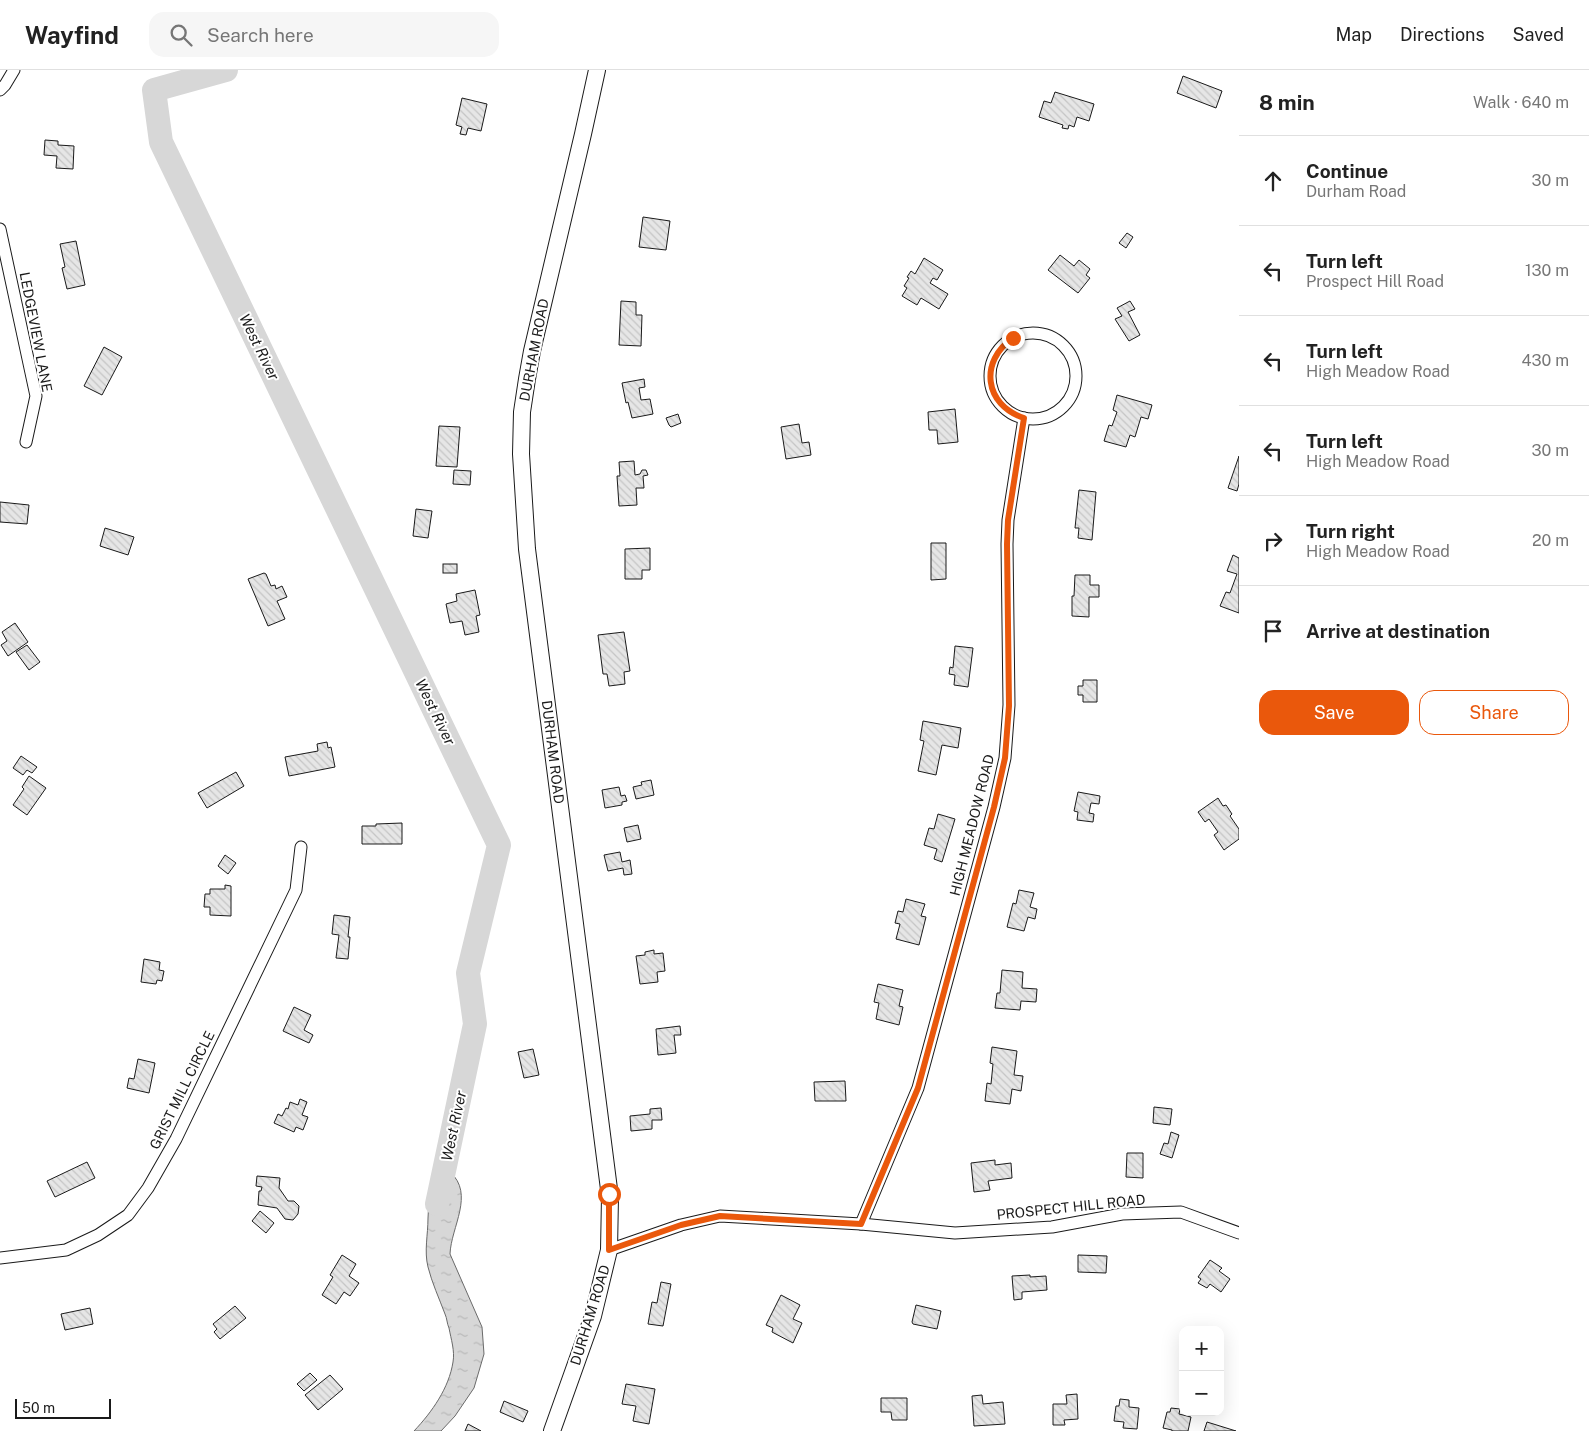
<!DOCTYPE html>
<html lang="en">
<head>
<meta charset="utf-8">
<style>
  :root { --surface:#fff; --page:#f6f6f6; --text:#222; --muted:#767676; --line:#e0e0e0; --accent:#ea580c }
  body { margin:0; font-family:"Public Sans",sans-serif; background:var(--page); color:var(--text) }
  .controls { position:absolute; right:15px; bottom:15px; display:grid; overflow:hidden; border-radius:10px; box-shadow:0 5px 20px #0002 }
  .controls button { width:45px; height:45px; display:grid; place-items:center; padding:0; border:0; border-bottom:1px solid var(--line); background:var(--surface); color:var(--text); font:25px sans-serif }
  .scale { position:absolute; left:15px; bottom:12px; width:96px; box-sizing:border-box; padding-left:5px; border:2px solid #1a1a1a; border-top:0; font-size:14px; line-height:18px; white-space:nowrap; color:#1a1a1a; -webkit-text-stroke:4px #fff; paint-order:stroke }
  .stop { position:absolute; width:15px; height:15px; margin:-11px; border:4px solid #ea580c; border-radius:50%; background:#fff }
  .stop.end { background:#ea580c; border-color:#fff; box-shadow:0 1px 5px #0008 }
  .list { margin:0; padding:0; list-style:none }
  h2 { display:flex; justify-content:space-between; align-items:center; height:65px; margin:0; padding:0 20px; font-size:21px }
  h2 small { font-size:16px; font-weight:400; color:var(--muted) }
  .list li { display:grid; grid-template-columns:32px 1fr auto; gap:15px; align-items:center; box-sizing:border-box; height:90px; padding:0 20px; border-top:1px solid var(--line) }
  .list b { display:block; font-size:19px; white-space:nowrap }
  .list p { margin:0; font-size:16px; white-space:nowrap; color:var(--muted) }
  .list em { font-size:16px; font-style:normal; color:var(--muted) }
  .actions { display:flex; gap:10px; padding:15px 20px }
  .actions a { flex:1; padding:11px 0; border:1px solid var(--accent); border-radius:15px; text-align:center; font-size:18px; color:var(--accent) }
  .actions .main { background:var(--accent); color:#fff }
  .icon { flex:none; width:28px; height:28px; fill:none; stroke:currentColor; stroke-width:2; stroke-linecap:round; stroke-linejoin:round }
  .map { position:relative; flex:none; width:1239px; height:1361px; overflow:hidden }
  header { display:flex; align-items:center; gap:30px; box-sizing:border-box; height:70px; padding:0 25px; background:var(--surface); border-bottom:1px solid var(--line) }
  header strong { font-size:24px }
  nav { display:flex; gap:28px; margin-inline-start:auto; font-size:18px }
  .search { width:350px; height:45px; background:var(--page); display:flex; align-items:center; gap:12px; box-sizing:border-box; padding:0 18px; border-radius:15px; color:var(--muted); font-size:19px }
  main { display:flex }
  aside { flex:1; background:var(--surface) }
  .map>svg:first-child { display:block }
  .water { fill:url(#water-ripples); stroke:#6a6a6a }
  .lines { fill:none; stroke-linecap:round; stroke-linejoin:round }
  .river { stroke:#d7d7d7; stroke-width:24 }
  .building { fill:url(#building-back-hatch); stroke:#1a1a1a }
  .street-casing { stroke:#1a1a1a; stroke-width:13 }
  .secondary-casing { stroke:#1a1a1a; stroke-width:18 }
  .street { stroke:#fff; stroke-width:11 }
  .secondary { stroke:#fff; stroke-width:16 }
  .route { stroke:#ea580c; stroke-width:6 }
  .labels { text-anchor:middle; stroke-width:4; stroke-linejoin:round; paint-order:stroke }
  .street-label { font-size:14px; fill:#1a1a1a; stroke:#fff }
  .water-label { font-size:15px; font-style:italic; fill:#1a1a1a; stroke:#fff }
</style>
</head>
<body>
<header>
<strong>Wayfind</strong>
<div class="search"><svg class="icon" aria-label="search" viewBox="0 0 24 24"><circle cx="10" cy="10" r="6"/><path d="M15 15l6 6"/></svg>Search here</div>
<nav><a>Map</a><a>Directions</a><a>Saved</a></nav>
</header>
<main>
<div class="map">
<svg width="1239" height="1361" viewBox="0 0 1239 1361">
  <defs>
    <pattern id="water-ripples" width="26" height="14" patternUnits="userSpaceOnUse" patternTransform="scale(1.25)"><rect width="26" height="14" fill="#d7d7d7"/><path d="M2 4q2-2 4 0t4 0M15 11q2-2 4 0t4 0" fill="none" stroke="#b8b8b8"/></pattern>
    <pattern id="building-back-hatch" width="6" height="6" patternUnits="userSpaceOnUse" patternTransform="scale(1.25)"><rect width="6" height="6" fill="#e6e6e6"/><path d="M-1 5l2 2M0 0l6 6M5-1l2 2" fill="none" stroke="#c5c5c5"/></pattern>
  </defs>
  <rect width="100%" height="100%" fill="#fff"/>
  <path class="water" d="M441 1102H450C475 1124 451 1157 450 1184L482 1257 484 1284 474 1318 455 1346 441 1361H414C432 1342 449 1318 453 1292 455 1281 451 1269 449 1258 447 1254 447 1248 445 1244 439 1228 432 1213 428 1197 424 1181 428 1165 428 1148 429 1132 428 1115 441 1102Z"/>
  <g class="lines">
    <path class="river" d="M226 0 154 20 161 72 499 775 468 903 475 954 437 1134"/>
  </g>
  <g class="building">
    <path d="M1183 6 1222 21 1216 38 1177 23Z"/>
    <path d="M1055 22 1094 34 1089 51 1077 47 1074 57 1069 55 1068 59 1062 58 1063 55 1039 47 1044 31 1051 33Z"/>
    <path d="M462 28 487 34 481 61 468 58 466 65 460 64 462 57 456 55Z"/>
    <path d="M45 70 58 71V75L74 76 73 99 56 98 57 86 44 85Z"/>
    <path d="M643 147 670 151 666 180 639 177Z"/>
    <path d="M1127 163 1133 167 1126 178 1119 173Z"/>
    <path d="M76 171 85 215 67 219 62 198 65 197 60 174Z"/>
    <path d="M1060 185 1074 196 1079 190 1090 199 1086 205 1090 208 1078 223 1048 200Z"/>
    <path d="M924 188 943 200 937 210 933 208 930 213 948 224 939 239 921 228 917 235 902 226 907 218 904 216 909 208 907 207 911 201 915 204Z"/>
    <path d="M621 231 636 232V245H642L641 276 619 275Z"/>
    <path d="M1130 231 1135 239 1128 242 1140 265 1129 271 1115 249 1122 246 1117 238Z"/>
    <path d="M104 277 122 287 102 325 84 316Z"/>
    <path d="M644 309 645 317 639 318 641 330 650 329 653 344 632 348 628 332 626 333 622 313Z"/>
    <path d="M1117 325 1152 335 1148 349 1141 347 1135 367 1130 365 1126 377 1104 371 1109 355 1112 356 1117 342 1113 340Z"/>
    <path d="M955 339 958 372 938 374 937 360H929L928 342Z"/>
    <path d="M678 344 681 353 671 357 669 355 666 348Z"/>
    <path d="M799 354 802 373 809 372 811 385 786 389 781 357Z"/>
    <path d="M439 356 460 357 457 397 436 396Z"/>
    <path d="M1239 386V414L1237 421 1228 418Z"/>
    <path d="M634 391 635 405 640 404 642 400H646L648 405 643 406 644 418H636L637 435 619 436 617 406H620L619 392Z"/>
    <path d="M454 400 471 401 470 415 453 414Z"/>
    <path d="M1079 420 1096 422 1092 470 1078 468 1079 458H1075Z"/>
    <path d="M0 432 29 435 27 454 0 452Z"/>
    <path d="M416 439 432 441 428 468 413 466Z"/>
    <path d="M105 458 134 467 128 485 100 476Z"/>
    <path d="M931 473H946V509L931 510Z"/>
    <path d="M650 478V500H642V509H625V479Z"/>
    <path d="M1233 485 1239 488V543L1220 536 1226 522 1230 523 1237 504 1227 501Z"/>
    <rect x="443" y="494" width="14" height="9"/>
    <path d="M264 503 266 504 271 516 275 515 276 519 282 516 287 527 277 531 285 549 268 556 248 509Z"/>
    <path d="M1075 505H1090V515H1099V527H1089V547L1072 546V526H1074Z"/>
    <path d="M475 520 480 545 476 546 479 562 465 565 462 551 450 553 446 534 457 531 456 524Z"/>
    <path d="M15 553 28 572 8 586 1 575 7 571 2 562Z"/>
    <path d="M624 562 630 601 624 602 625 614 609 616 607 604H603L598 565Z"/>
    <path d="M27 575 40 592 29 600 16 582Z"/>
    <path d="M955 576 973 578 968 617 954 615 955 605 949 604 950 597 953 598Z"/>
    <path d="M1083 610H1097V632H1083V625H1078V616H1083Z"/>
    <path d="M923 651 961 658 958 678 942 675 936 705 918 701 924 671 920 670Z"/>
    <path d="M327 672 328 678 331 677 335 697 289 706 285 687 318 681 317 674Z"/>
    <path d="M21 686 37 697 32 703 27 700 23 705 13 698Z"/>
    <path d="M236 702 244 716 207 738 198 723Z"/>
    <path d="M29 706 46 718 27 745 13 735 24 719 22 717Z"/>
    <path d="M651 710 654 725 636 729 633 717 642 715 641 712Z"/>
    <path d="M619 717 621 726 625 725 627 731 622 732V735L605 738 602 720Z"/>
    <path d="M1078 722 1100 726 1099 734 1091 733 1089 743 1094 744 1093 752 1077 750 1078 742 1074 741Z"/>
    <path d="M1218 728 1223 736 1226 735 1232 744 1230 746 1239 759V769L1224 780 1214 765 1218 762 1209 749 1205 752 1198 742Z"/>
    <path d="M938 744 955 749 942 792 934 789 937 779 924 775 929 758 934 759Z"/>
    <path d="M402 753V774H362V756H376V754Z"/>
    <path d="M638 755 641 769 627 772 624 758Z"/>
    <path d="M620 782 622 792 630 790 632 804 624 805 623 798 608 801 604 785Z"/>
    <path d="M225 785 236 793 228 804 218 796Z"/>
    <path d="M225 815 231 816V846L210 845V837H204L205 824H210V819H225Z"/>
    <path d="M1019 820 1034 823 1030 837 1037 839 1035 849 1028 847 1024 861 1007 857 1013 833 1016 834Z"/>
    <path d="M906 829 925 834 921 846 926 847 919 875 896 869 900 854 895 853 898 841 903 842Z"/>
    <path d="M334 845 350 847 348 867H350L348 889 336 888 339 865 332 864Z"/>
    <path d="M654 880V884L663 883 665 901 657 902 658 912 640 914 636 886 645 885V882Z"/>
    <path d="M144 889 160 892 159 900 164 901 162 911 157 910 156 914 141 912Z"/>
    <path d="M1002 900 1023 902 1022 918 1037 919 1036 932 1021 931 1020 940 995 938 997 923H1000Z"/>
    <path d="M878 914 903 920 899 936 903 937 899 955 876 949 879 933 874 932Z"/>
    <path d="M294 937 311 945 304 960 313 965 309 973 283 961Z"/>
    <path d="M680 956 681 965H674L676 983 658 985 656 959Z"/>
    <path d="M992 977 1017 981 1014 1005 1023 1006 1021 1021 1012 1019 1010 1034 985 1031 987 1013 991 1014 993 994 990 993Z"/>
    <path d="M533 979 539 1005 524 1008 518 982Z"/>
    <path d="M138 989 155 993 149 1023 127 1018 129 1008 134 1009Z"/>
    <path d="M845 1011 846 1031H815L814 1012Z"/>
    <path d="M300 1029 307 1032 302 1045 308 1047 303 1060 296 1057 294 1062 274 1053 278 1044 282 1046 286 1038 288 1039 290 1032 298 1035Z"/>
    <path d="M1154 1037 1172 1039 1170 1055 1153 1053Z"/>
    <path d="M661 1038 662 1050H652V1059L631 1061 630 1046 650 1044V1039Z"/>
    <path d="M1171 1062 1179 1065 1172 1088 1160 1084 1164 1073 1168 1074Z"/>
    <path d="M1127 1083H1143V1108L1126 1107Z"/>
    <path d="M995 1090V1095L1011 1093 1012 1108 988 1111 990 1120 974 1122 971 1093Z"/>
    <path d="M87 1092 95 1108 55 1127 47 1111Z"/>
    <path d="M257 1106 280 1108 279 1118 288 1131H294L299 1136 298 1144 293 1150 285 1149 277 1138 258 1135 259 1121H261L262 1117 256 1116Z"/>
    <path d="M260 1141 274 1153 266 1163 252 1151Z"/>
    <path d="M342 1185 356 1194 349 1206 359 1213 350 1226 344 1222 336 1234 322 1225 333 1207 330 1205Z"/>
    <path d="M1078 1185 1107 1186 1106 1203 1078 1202Z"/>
    <path d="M1210 1190 1222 1198 1219 1201 1230 1209 1221 1222 1210 1214 1207 1218 1198 1213 1201 1209 1198 1207Z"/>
    <path d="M1030 1205V1207L1046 1206 1047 1220 1022 1222V1229L1014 1230 1012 1206Z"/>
    <path d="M661 1212 671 1214 663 1256 648 1254 652 1232 657 1233Z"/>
    <path d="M781 1225 800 1235 793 1249 802 1253 793 1273 772 1262 773 1258 766 1255Z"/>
    <path d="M916 1235 941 1241 937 1259 913 1254 912 1252Z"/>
    <path d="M235 1236 246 1248 220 1269 214 1262 217 1259 213 1254Z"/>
    <path d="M90 1238 93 1254 65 1260 61 1244Z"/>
    <path d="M310 1303 317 1310 304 1321 297 1314Z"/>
    <path d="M330 1305 343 1319 318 1340 305 1325Z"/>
    <path d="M626 1314 655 1319 649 1354 633 1351 636 1336 622 1334Z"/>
    <path d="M1077 1324 1078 1349 1064 1350 1065 1355H1053V1334H1067L1066 1325Z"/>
    <path d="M982 1325 983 1334 1003 1332 1005 1354 974 1356 972 1326Z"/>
    <path d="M881 1328H907V1350H892L891 1342H881Z"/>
    <path d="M1120 1329 1129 1330V1337L1139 1338 1137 1359 1123 1358 1124 1352 1114 1351 1116 1336H1119Z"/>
    <path d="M504 1331 528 1341 523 1352 500 1342Z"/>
    <path d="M1171 1338 1180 1339 1179 1344 1191 1347 1188 1361H1172V1360L1163 1358 1167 1342H1170Z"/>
    <path d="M1207 1352 1236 1361H1204Z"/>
    <path d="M468 1354 481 1361H465Z"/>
  </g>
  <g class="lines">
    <defs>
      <g id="street">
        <path d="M0 20 5 15 14 0"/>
        <path d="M0 159 36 326 26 372"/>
        <circle cx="1033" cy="306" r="43"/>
        <path d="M861 1154 918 1018 994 737 1005 688 1009 635 1007 474 1008 450 1024 348"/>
        <path d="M609 1180 681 1155 720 1146 861 1154 955 1163 1052 1157 1122 1144 1181 1142 1239 1163"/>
        <path d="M0 1188 66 1180 98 1165 128 1145 148 1118 176 1069 296 820 301 777"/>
      </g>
      <path id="secondary" d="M552 1361 593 1246 609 1180 610 1127 527 479 521 384 522 342 527 309 532 281 583 64 597 0"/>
    </defs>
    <use href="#street" class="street-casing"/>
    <use href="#secondary" class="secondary-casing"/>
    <use href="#street" class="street"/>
    <use href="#secondary" class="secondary"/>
  </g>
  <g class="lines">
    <path class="route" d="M609 1124V1180L681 1155 720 1146 861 1154 918 1018 994 737 1005 688 1009 636 1007 474 1008 450 1024 348C984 335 979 291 1013 268"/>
  </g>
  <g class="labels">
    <g class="street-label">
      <text transform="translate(36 262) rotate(79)" y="5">LEDGEVIEW LANE</text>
      <text transform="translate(534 280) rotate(-79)" y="5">DURHAM ROAD</text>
      <text transform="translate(553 682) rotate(83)" y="5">DURHAM ROAD</text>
      <text transform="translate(972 755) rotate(-76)" y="5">HIGH MEADOW ROAD</text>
      <text transform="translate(182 1020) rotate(-64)" y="5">GRIST MILL CIRCLE</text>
      <text transform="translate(1071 1137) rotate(-6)" y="5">PROSPECT HILL ROAD</text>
      <text transform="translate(590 1245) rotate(-73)" y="5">DURHAM ROAD</text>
    </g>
    <g class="water-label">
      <text transform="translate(259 277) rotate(64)" y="5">West River</text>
      <text transform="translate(435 642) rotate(64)" y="5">West River</text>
      <text transform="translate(454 1056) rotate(-78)" y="5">West River</text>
    </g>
  </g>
</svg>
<div class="controls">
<button>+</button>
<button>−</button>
</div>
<div class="scale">50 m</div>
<div class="stop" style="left:609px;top:1124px"></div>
<div class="stop end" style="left:1013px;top:268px"></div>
</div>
<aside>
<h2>8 min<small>Walk · 640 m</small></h2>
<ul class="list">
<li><svg class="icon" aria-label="ahead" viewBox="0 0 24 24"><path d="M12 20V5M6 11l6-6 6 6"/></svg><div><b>Continue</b><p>Durham Road</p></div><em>30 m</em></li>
<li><svg class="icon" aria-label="left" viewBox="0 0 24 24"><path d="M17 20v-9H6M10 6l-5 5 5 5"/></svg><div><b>Turn left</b><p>Prospect Hill Road</p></div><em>130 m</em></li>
<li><svg class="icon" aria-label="left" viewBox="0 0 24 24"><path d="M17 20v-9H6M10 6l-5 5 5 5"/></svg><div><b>Turn left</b><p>High Meadow Road</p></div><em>430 m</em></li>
<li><svg class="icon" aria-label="left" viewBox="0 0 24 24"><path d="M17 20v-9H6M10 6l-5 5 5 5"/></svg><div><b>Turn left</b><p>High Meadow Road</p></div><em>30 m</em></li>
<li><svg class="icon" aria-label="right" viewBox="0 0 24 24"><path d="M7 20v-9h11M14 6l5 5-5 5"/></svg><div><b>Turn right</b><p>High Meadow Road</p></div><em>20 m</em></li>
<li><svg class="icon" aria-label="arrive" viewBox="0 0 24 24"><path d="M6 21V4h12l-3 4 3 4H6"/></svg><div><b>Arrive at destination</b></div></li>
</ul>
<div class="actions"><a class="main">Save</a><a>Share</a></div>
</aside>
</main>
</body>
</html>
